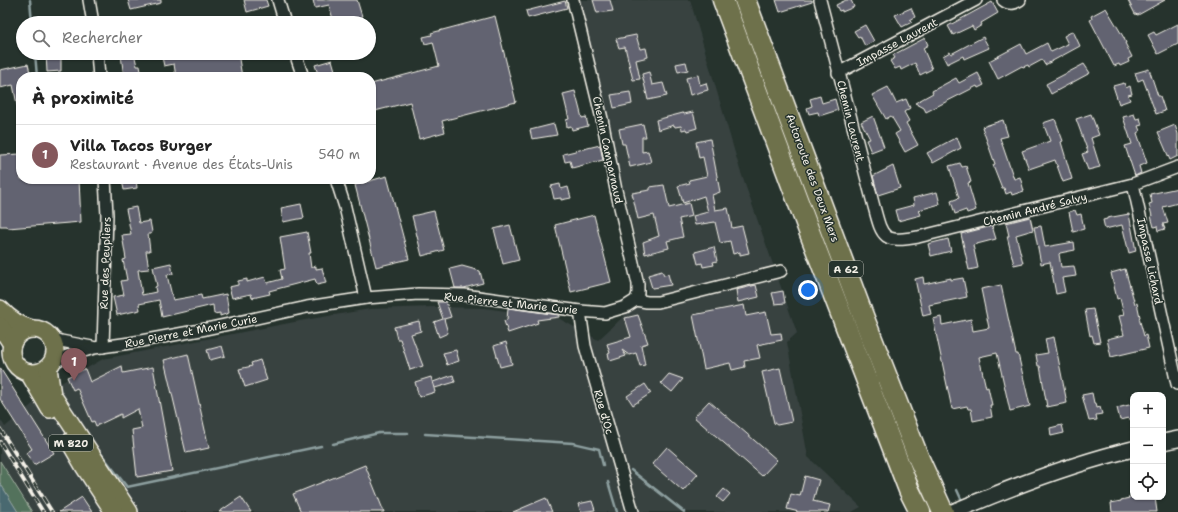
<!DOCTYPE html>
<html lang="fr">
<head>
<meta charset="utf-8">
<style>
  :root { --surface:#fff; --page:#f2f2f2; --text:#222; --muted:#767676; --line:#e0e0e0; --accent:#85585c }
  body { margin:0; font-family:"Shantell Sans",sans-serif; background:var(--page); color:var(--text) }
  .controls { position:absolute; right:12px; bottom:12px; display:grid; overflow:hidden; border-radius:8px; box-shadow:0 1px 3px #0004 }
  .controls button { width:36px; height:36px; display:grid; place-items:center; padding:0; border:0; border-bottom:1px solid var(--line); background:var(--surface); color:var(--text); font:20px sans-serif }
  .you { position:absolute; left:808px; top:290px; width:14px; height:14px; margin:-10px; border:3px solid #fff; border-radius:50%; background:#1a73e8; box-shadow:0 0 0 6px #1a73e833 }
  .badge { display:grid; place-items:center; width:26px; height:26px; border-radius:50%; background:var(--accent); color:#fff; font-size:13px; font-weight:700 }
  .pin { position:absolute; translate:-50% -33px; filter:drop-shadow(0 1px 2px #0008) }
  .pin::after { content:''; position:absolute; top:21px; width:14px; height:12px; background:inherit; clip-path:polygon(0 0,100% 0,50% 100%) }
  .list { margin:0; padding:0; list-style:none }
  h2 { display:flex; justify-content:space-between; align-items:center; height:52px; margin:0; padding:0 16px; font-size:17px }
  h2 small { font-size:13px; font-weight:400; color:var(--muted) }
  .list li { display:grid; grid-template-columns:26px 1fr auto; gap:12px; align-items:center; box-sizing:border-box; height:60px; padding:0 16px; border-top:1px solid var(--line) }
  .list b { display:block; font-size:15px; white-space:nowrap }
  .list p { margin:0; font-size:13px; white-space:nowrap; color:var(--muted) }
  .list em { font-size:13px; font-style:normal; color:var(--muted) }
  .icon { flex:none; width:22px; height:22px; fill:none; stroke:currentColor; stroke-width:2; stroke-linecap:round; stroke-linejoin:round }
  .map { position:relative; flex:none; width:1178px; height:512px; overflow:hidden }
  .search { position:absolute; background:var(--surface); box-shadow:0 1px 3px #0004; left:16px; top:16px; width:360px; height:44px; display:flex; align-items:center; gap:10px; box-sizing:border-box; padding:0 14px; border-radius:22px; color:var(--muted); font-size:15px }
  .panel { position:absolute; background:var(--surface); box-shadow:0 1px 3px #0004; left:16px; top:72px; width:360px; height:112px; border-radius:16px }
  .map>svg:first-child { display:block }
  .built { fill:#384241 }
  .green { fill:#53725c; stroke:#a4b2a2 }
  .water { fill:#49696f; stroke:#8d9f9f }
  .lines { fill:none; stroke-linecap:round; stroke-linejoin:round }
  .stream { stroke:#8d9f9f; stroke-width:2.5 }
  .building { fill:#626471; stroke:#f4f1e8 }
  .street-casing { stroke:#f4f1e8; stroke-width:14 }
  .secondary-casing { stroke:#f4f1e8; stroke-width:18 }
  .primary-casing { stroke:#f4f1e8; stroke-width:20 }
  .highway-casing { stroke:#f4f1e8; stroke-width:23 }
  .street { stroke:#26332d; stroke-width:11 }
  .secondary { stroke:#26332d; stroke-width:15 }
  .primary { stroke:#6e714b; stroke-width:17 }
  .highway { stroke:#6e714b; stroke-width:20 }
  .rail-casing { stroke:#f4f1e8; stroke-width:4 }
  .rail { stroke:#26332d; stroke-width:2.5; stroke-dasharray:8; stroke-linecap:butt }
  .labels { text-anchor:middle; stroke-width:3; stroke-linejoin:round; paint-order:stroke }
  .shield { fill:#26332d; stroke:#b6b8b0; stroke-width:1 }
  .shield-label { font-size:10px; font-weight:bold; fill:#f4f1e8 }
  .street-label { font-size:11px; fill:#f4f1e8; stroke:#26332d }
</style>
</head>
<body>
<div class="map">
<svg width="1178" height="512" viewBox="0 0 1178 512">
  <rect width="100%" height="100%" fill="#26332d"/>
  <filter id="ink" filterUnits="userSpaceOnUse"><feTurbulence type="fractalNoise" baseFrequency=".025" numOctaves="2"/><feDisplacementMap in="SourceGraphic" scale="8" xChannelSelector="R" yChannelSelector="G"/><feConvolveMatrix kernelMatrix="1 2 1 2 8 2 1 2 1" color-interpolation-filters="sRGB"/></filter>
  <g filter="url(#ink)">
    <path class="built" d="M579 0H690L740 170 797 333 787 342 808 457 861 507 852 512H32L0 461V419L5 427 52 388 103 359 305 320 370 309 434 307 484 308 558 318 598 340 648 294Z"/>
    <path class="green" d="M0 461 32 512H18L0 483Z"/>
    <path class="water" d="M0 483 18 512H0Z"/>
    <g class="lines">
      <g class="stream">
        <path d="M30 0 32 23"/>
        <path d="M35 53 37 77"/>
        <path d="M425 434 573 443 599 449 603 465"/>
        <path d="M333 444 379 433H408"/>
        <path d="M99 451 127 487 321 446"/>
        <path d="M631 470 684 512"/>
        <path d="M608 482 617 512"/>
        <path d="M957 490 963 503"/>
      </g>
    </g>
    <g class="building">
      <path d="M128 0H161V3L131 10Z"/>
      <path d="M244 0H266L268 6 247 12Z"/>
      <path d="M313 0H357L364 23H334L329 5 315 8Z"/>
      <path d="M593 0H610L613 11 597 13Z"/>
      <path d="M776 0H812V2L780 12Z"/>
      <path d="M846 0H851L854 7 842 12V10L839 11 836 5Z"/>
      <path d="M1128 0H1165L1138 15 1135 14Z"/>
      <path d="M565 1 567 8 528 18 526 11Z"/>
      <path d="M992 2 998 13 981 23 982 25 974 30 972 26 953 35 948 26Z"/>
      <path d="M911 8 915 17 910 20 912 22 902 27 895 15Z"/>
      <path d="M1106 8 1124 38 1126 43H1125L1132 57 1128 59 1129 62 1120 66 1119 64 1114 66 1090 20 1092 19 1091 16Z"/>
      <path d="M495 16 516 102 442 121 445 132 419 139 410 102 371 112V84L439 66 433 42 425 44 423 37 432 35 431 33Z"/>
      <path d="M1178 24V44L1158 54 1148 35 1154 32 1156 35Z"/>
      <path d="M865 25 874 41 865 46 860 36 858 37 854 31Z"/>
      <path d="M1073 31 1080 46 1045 65 1042 60 1029 67 1028 65 1023 67 1022 66 998 79 989 61 1021 44 1026 54 1047 43 1051 52 1068 44 1064 36Z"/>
      <path d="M636 35 640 49 646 48 648 57 636 60 640 79 633 80 625 47 619 48 616 39Z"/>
      <path d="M983 37 989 48 964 59 963 56 947 64 943 56 950 52 951 54Z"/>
      <path d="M925 38 928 45 923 48 932 69 920 75 915 63 901 70 900 67 895 69 890 61 895 58 893 55Z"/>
      <path d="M46 53H61V71L47 72Z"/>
      <path d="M134 53 137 66H140L142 77H124L121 55Z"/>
      <path d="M173 53H238L242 77H176L174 64 164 66 162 57 173 55Z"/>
      <path d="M332 60 336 74 319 77 315 65Z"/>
      <path d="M686 62 688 70 678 72 676 64Z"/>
      <path d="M28 64 31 77H21V109H18L13 85 0 88V70Z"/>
      <path d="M1084 64 1090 73 1051 94 1046 84Z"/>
      <path d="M1149 69 1158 96H1160L1165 111 1156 114 1143 79 1138 81 1135 73Z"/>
      <path d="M649 72 652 85 663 83 667 96 648 100 642 74Z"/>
      <path d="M978 73 984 85 978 88 977 86 926 112 924 108 915 103 933 93 932 91 956 78 959 83Z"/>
      <path d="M698 75 700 85 706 83 708 90 690 95 686 78Z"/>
      <path d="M1124 83 1126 88 1130 86 1132 94 1128 95 1130 100 1119 104 1113 86Z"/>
      <path d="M888 87 896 103 906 99 910 108 904 112 909 121 906 123 918 145 905 152 895 134 900 131 891 116 886 119 872 95Z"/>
      <path d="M575 91 582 118 586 117 588 126 572 130 571 126 567 127 566 120 569 119 563 94Z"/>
      <path d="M630 92 632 104 614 108 611 95Z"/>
      <path d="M820 96 822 103 835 99 838 110 819 116 818 112 809 114 807 108 812 106 810 99Z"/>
      <path d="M693 112 697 128 687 131 686 129 682 130 681 126 675 127 674 125 658 130 656 120 683 113 684 114Z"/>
      <path d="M1091 114 1099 135 1091 138 1100 167 1088 170 1082 154 1088 152 1076 119Z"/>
      <path d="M1134 114 1136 119 1140 118 1142 125 1138 126 1140 131 1137 133 1147 163 1139 166 1141 173 1135 176 1125 146 1132 144 1123 117Z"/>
      <path d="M873 116 884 147 871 152 866 140 870 139 861 122Z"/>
      <path d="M1055 119 1063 141 1061 142 1072 179 1063 182 1055 160 1029 169 1022 151 1050 141 1043 123Z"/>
      <path d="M1003 120 1008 136 1000 138 1014 179 1020 177 1024 191 1012 195 1011 192 1006 194 1004 188H1002L993 165 995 164 982 127Z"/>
      <path d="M554 124 557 135 532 139 530 130Z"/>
      <path d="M643 124 646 137H642V152L648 151 651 162 630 167 625 144H622L619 129Z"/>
      <path d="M1175 125 1178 134V156L1170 160 1158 132Z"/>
      <path d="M957 137 961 148 933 163 927 153Z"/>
      <path d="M710 139 720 192 712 195 715 210 728 208 732 228 742 226 749 253 740 255V252L733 254 730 241 720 243 715 222 695 225 693 216 708 212 704 196 683 203 678 186 690 183 689 180 707 176 703 157 699 158 696 142Z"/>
      <path d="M600 145 603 160 572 168 570 161 565 162 563 154Z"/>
      <path d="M21 154V179H79L81 222 8 228 7 226H0V155Z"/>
      <path d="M960 163 962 167 966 166 971 182 968 183 976 210 967 213 966 210 955 214 951 201 959 198 949 166Z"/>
      <path d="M893 166 900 188 878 195 873 176Z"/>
      <path d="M387 176 409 259 376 267 355 185Z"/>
      <path d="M122 179H136L137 188 124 190Z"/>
      <path d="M560 184 561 189 568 187 571 198 561 200V198L554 199 551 186Z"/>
      <path d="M664 185 669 208 689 203 692 216 679 219 683 237 667 241 669 248 645 254 643 242 659 236 654 215 638 219 632 193 650 190V187Z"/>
      <path d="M1178 188V203L1163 207 1168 223 1163 224 1165 229 1158 231 1157 226 1154 227 1151 216H1152L1149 204 1152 203 1150 194Z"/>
      <path d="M937 192 940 204 919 210 921 215 898 221 895 210 914 205 913 198Z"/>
      <path d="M301 204 304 218 283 222 281 208Z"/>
      <path d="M136 207 139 223 150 221 152 232 151 234H148L150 251H146L149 269 138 270 142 295 156 292 155 287 157 286 153 267 171 263 173 274 167 275 173 300 201 295 202 299 226 294 229 313 220 316V313L214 314 213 305 162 317 159 300 139 304 140 310 117 315 113 297 124 295 121 281 127 280 123 260 126 259 122 235 131 234 126 209Z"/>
      <path d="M1075 210 1077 215 1081 214 1084 229 1073 232 1069 212Z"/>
      <path d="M434 211 444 250 422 256 412 216Z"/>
      <path d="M1129 214 1136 251 1129 253 1122 225 1105 229 1103 220 1107 219V218Z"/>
      <path d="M594 215 611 282 571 292 555 225Z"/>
      <path d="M1030 217 1033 230 1016 235 1023 263 1014 265 1007 236H1009L1006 223Z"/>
      <path d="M510 225 519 260 503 264 494 229Z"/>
      <path d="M992 226 996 239 973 245 978 268 969 270 961 234Z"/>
      <path d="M1041 226 1045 247 1074 242 1075 250 1060 253 1059 254 1061 267 1074 266 1076 276 1062 278 1065 292 1056 294 1050 262 1041 264 1034 227Z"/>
      <path d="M307 232 311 253H309L311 268 316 266V269L322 268 326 283 317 285 315 279 269 291 270 294 252 298 251 294 232 298 229 287 238 285V281L247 279V282L265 277 267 283 282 279 280 270 285 269 280 237Z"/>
      <path d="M948 239 951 251 931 256 928 244Z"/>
      <path d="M714 247 717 261 713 262 714 265 703 267 702 263 698 264 695 252Z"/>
      <path d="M462 266 480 271 483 283 464 288H455L450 269Z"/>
      <path d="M1125 269 1135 304 1137 303 1140 317 1139 318 1144 336 1146 335 1149 348 1111 357 1107 339 1124 335 1119 316 1124 315 1120 298 1117 299 1111 273Z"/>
      <path d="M662 271 664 275 668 274 671 285 652 288 648 275Z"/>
      <path d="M923 277 924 284 951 278V280L963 278 967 297 929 305 931 314 923 316 915 279Z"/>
      <path d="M756 285 759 297 738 302 736 290Z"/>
      <path d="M1001 285 1016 354H1018L1030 406 1010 411 997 353 979 357 986 388 988 387 992 405H990L992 417 973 421 971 409H968L967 406 952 409 933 319 941 317 942 325 971 319 973 331 989 328 981 289Z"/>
      <path d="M783 291 785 303 775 304 772 293Z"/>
      <path d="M437 302H446L451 317 444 319 448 333 439 337 434 322 443 319Z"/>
      <path d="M744 305 746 316 766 312 771 334 781 333 782 340 757 345 760 358 744 361 745 367 732 370 730 363 704 369 693 315Z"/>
      <path d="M508 308 559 315V317L537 320 538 323 508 333 504 321 507 320Z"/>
      <path d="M1093 309 1100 342 1094 343 1092 335 1090 336 1085 310Z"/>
      <path d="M638 315 648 343 641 345 645 365 640 366 636 353 629 355 622 350 626 356 610 361 608 354 610 353 607 344 631 337 625 318Z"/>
      <path d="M419 321 421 331 411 334 423 366 410 370 400 339H397L394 327Z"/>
      <path d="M1054 337 1067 403 1047 407 1040 366H1038L1036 355 1048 353 1045 339Z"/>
      <path d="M506 342 512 364 500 367 494 346Z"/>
      <path d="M222 346 225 356 210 360 207 350Z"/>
      <path d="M456 350 459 361 447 365 443 353Z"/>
      <path d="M188 354 209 448 186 453 164 360Z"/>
      <path d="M260 360 267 380 245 387 239 369 252 366 251 363Z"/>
      <path d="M122 366 123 373 153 367 172 471 137 477 132 430 142 428 138 409 121 418V414L96 426 94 421 92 422 77 388 73 390 67 377 85 369 90 382Z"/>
      <path d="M0 368 54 453 34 465 26 453 32 449 0 399Z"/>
      <path d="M780 368 792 422 777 425 774 423 762 372Z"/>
      <path d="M669 374 683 379 672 392 661 383Z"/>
      <path d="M453 375 455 382 435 388 433 382Z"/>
      <path d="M431 377 435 392 419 397 415 382Z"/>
      <path d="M645 384 651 393 633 405 627 396Z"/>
      <path d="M1092 393 1094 403H1096L1097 408 1100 407 1102 414 1096 415 1097 420 1089 421 1082 395Z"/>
      <path d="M709 401 777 460 762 476 694 417Z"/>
      <path d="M1133 404V421L1128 418 1120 420 1117 408Z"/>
      <path d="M1062 425 1064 433 1051 436 1050 428Z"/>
      <path d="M667 447 698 474 683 491 652 464Z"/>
      <path d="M365 465 384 512H301L293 494Z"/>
      <path d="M805 476 819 480 813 501 830 505 828 512H799L787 509 791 494 800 496Z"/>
      <path d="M724 489 730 494 723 502 717 497Z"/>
      <path d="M82 497 92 512H59Z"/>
      <path d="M241 497 251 512H219L238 499Z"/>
      <path d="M1128 497H1155L1157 512H1112L1111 503 1121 501V500L1129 498Z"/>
      <path d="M546 498 552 512H513Z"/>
      <path d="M592 501 595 510 581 512 578 504Z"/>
    </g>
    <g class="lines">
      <defs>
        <g id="street">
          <path d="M89 0 93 23"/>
          <path d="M278 0 285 23"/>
          <path d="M573 0 602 119 616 190 638 284V293L636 300"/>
          <path d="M820 0 873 203C882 236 881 244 918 237L1133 184 1178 167"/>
          <path d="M1003 0C1009 5 1014 4 1020 0"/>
          <path d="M97 53 99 77"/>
          <path d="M295 53 303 77"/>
          <path d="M838 73 976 0"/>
          <path d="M336 179 345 207 366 298"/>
          <path d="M1133 184 1177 384"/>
          <path d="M580 311 585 346 633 512"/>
          <path d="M50 337 61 341 92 347"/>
          <path d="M103 347 107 215 105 179"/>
          <path d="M51 364 64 357 94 348 130 343 206 329 307 307 366 298 418 294 464 295 580 311 605 313 625 307 636 300 647 302H658L781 271"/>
        </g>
        <g id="secondary">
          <path d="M1163 442 1178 439"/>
          <path d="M953 512C1011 487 1071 464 1133 449"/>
        </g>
        <g id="primary">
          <path d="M0 309C9 319 19 326 32 329"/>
          <path d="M0 326 12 344"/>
          <circle cx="33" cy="351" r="22"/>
          <path d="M48 368 52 395 129 512"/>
          <path d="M29 373 50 409"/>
          <path d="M70 442 84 466 114 512"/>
        </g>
        <g id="highway">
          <path d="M723 0 809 231 909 490 920 512"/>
          <path d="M745 0 865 321 919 459 943 512"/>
        </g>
      </defs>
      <use href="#street" class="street-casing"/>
      <use href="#secondary" class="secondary-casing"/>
      <use href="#primary" class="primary-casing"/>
      <use href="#highway" class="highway-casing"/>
      <use href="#street" class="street"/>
      <use href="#secondary" class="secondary"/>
      <use href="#primary" class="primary"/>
      <use href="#highway" class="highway"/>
      <defs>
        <g id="rail">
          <path d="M0 429 52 512"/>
          <path d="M0 442 43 512"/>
        </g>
      </defs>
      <use href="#rail" class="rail-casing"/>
      <use href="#rail" class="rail"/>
    </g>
  </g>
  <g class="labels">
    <g class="shield">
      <rect x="829" y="261" width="34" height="16" rx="3"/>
      <rect x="49" y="435" width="44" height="16" rx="3"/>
    </g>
    <g class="shield-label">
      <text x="846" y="273">A 62</text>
      <text x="71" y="447">M 820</text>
    </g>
    <g class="street-label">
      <text transform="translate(897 42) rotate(-28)" y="4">Impasse Laurent</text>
      <text transform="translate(851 121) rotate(76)" y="4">Chemin Laurent</text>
      <text transform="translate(608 150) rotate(78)" y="4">Chemin Camparnaud</text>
      <text transform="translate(813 178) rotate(70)" y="4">Autoroute des Deux Mers</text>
      <text transform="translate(1035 209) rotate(-14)" y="4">Chemin André Salvy</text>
      <text transform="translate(1150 261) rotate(78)" y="4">Impasse Lichard</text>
      <text transform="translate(105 263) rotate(-88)" y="4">Rue des Peupliers</text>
      <text transform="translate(511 303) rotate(6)" y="4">Rue Pierre et Marie Curie</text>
      <text transform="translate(191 331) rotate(-11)" y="4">Rue Pierre et Marie Curie</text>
      <text transform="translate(604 412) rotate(74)" y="4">Rue d'Oc</text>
    </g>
  </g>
</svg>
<div class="controls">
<button>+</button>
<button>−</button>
<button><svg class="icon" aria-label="locate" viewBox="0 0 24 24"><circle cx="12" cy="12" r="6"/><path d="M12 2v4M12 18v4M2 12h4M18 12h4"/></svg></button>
</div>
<div class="you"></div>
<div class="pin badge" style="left:74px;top:381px">1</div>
<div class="search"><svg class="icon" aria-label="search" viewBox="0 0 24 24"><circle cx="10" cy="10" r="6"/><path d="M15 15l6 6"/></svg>Rechercher</div>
<section class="panel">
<h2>À proximité<small></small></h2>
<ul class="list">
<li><span class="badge">1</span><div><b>Villa Tacos Burger</b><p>Restaurant · Avenue des États-Unis</p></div><em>540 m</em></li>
</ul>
</section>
</div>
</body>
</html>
